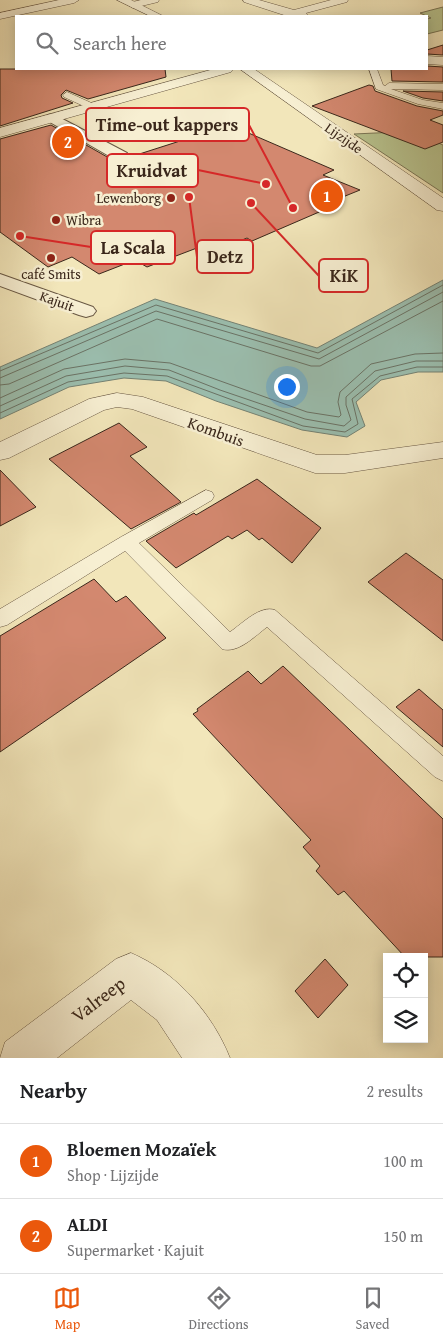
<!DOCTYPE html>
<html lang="en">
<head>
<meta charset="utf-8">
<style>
  :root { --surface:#fff; --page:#f2f2f2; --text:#202124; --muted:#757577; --line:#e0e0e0; --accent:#ea580c }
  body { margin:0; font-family:"Gentium Book Plus",serif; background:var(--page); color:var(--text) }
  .controls { position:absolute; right:15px; bottom:15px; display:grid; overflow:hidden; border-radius:0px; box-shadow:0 2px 12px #0003 }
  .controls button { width:45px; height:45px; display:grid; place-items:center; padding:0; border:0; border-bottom:1px solid var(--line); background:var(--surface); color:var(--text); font:25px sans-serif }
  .you { position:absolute; left:286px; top:386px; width:18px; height:18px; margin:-12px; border:4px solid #fff; border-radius:50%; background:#1a73e8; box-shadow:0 0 0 8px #1a73e833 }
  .badge { display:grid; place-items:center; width:32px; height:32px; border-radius:50%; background:var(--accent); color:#fff; font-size:16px; font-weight:700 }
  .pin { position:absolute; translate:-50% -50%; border:2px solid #fff; box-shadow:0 1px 5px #0006 }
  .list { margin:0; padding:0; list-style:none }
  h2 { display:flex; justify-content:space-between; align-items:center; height:65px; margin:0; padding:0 20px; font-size:21px }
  h2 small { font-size:16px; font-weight:400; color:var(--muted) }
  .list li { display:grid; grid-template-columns:32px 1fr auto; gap:15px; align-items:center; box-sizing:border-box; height:75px; padding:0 20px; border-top:1px solid var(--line) }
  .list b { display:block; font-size:19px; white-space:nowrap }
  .list p { margin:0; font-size:16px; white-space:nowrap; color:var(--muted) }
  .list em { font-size:16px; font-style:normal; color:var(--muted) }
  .icon { flex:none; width:28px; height:28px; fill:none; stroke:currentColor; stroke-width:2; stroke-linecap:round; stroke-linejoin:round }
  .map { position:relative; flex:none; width:443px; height:1058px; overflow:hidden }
  .search { position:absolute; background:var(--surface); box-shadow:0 2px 12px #0003; left:15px; right:15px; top:15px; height:55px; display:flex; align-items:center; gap:12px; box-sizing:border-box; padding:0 18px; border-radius:0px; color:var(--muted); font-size:19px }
  .sheet { height:215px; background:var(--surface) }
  nav { display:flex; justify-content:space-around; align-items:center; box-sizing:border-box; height:70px; border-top:1px solid var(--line); background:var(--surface); font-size:14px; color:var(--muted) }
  nav a { display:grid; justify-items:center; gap:2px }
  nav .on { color:var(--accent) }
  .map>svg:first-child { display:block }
  .green { fill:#b9c590; stroke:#7a7656 }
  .water { fill:#9bbfb0; stroke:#748274 }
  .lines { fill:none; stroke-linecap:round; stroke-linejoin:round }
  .shore { stroke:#6a7366; stroke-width:1 }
  .building { fill:#d3886f; stroke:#3a271b }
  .service-casing { stroke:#685743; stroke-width:1 }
  .pedestrian-casing { stroke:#685743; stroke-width:2 }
  .minor-casing { stroke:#685743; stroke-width:1 }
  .tertiary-casing { stroke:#685743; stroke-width:1 }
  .service { fill:#f7efd2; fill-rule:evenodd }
  .pedestrian { fill:#f7efd2; fill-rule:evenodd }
  .minor { fill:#f7efd2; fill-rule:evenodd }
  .tertiary { fill:#f7efd2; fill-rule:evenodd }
  .poi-dot { fill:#8f2418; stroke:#f7efd2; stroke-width:2 }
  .labels { text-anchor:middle; stroke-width:5; stroke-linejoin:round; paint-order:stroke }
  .far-street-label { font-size:14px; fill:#3a271b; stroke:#f7efd2 }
  .far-poi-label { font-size:14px; fill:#3a271b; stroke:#f7efd2; text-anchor:end }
  .street-label { font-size:16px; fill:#3a271b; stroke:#f7efd2 }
  .near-street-label { font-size:19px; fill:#3a271b; stroke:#f7efd2 }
  .leader { fill:none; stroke:#d62828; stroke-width:2 }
  .callout-dot { fill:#d62828; stroke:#f7efd2; stroke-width:2 }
  .callout { fill:#f7efd2; stroke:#d62828; stroke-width:2 }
  .callout-label { font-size:18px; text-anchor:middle; font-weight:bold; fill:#3a271b }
</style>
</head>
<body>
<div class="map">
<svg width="443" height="1058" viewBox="0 0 443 1058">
  <rect width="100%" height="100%" fill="#f2e6ba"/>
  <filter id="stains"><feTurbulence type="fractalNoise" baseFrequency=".004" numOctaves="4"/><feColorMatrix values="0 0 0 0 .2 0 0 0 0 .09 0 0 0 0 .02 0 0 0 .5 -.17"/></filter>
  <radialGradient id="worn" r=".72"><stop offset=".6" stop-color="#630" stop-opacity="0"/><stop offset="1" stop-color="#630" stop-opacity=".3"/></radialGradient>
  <g class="green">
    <path d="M443 7V30L427 34V19L431 18 420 13Z"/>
    <path d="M397 132 422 136 443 145V193L354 134Z"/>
  </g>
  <path class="water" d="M443 280V372H418L381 380 356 402 365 426 347 437 302 430 216 401 166 381 124 378 69 387 0 419V367L155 299 317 348Z"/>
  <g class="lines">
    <g class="shore">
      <path d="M0 371 156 305 318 353 443 285"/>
      <path d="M0 378 156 311 319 359 443 292"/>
      <path d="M0 385 9 384 157 319 311 366H320L443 301"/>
      <path d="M0 398 64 369 125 359 170 363 307 412 339 417 341 415 338 402 340 392 371 364 415 354 443 353"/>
      <path d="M0 406 66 376 125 366 169 370 220 390 305 419 344 426 351 420 346 405V397L375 371 416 361H443"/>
      <path d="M0 413 68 382 124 373 167 376 303 426 345 432 358 424 352 399 380 376 417 367H443"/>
    </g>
  </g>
  <g class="building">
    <path d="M443 45V55L427 54V50Z"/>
    <path d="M427 66 443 67V82L392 81 391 69H427Z"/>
    <path d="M0 69H165L166 77 88 99 66 90 61 95 62 98 73 103 0 126Z"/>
    <path d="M369 85 373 86 375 91 417 106 443 111V115L430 120 443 125V142L425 149 312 106Z"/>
    <path d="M403 91 443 92V101L423 98Z"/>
    <path d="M51 125 116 162H126L130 157 230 125 334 170 323 175 360 190 328 203 333 206 252 241 247 238 220 249 210 243 147 267 135 260 99 274 72 257 48 267 0 232V139Z"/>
    <path d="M119 423 147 447 130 456 181 502 131 529 49 459Z"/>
    <path d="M0 470 36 507 0 526Z"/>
    <path d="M257 479 321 528 292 563 262 538 259 540 247 530 232 539 228 536 176 568 146 541 194 513 196 515Z"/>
    <path d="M406 553 443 580V641L368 582Z"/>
    <path d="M94 579 116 602 126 596 166 638 0 752V636Z"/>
    <path d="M283 666 443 819V957H405L344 891 338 895 316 871 320 866 303 847 311 840 193 714 198 711 197 709 248 671 261 684Z"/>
    <path d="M419 689 443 710V747L396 707Z"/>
    <path d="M325 959 348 985 318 1018 295 991Z"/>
  </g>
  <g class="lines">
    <defs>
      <g id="service">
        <path d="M369 69H377L383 85 385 86 389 83 443 84V90L391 89 423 100 443 103V109L418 104 376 89Z"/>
        <path d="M67 92 96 105 97 107 96 109H90L64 97 63 95Z"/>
        <path d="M206 490 212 492 214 496 212 500 139 543 230 632C243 623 260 605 275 610L443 756V781L435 777 267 627C255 636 238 654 222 649L125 551 7 625 0 627V609L121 537Z"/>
      </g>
      <g id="pedestrian">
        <path d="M53 114 127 153 129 156 126 160H116L48 121 46 118 48 115Z"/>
        <path d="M0 274 93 307 96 311 93 315 86 317 79 315 0 286Z"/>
      </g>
      <g id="minor">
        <path d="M59 0H79L74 3 0 19V13Z"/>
        <path d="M141 0H159L158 2 133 8 128 5 129 3Z"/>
        <path d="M243 0H259L294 10 331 0H348L347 2 306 13 308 16H287L244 2Z"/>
        <path d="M427 56 443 57V65L427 64Z"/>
        <path d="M214 69H233L231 72 0 137V128Z"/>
        <path d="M117 393 143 397 317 455H345L443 442V458L345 473H315L132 409 117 407 104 410 9 458 0 460V442L89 399Z"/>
        <path d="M131 953C176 972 212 1013 230 1058H182L157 1020 131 1000 57 1058H0L5 1042 116 959Z"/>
      </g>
      <g id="tertiary">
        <path d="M117 0H131L163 16H150Z"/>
        <path d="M240 69H254L443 198V211L437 210Z"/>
      </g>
    </defs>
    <use href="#service" class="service-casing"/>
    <use href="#pedestrian" class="pedestrian-casing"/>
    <use href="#minor" class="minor-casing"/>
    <use href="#tertiary" class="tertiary-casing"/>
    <use href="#service" class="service"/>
    <use href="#pedestrian" class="pedestrian"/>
    <use href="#minor" class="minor"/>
    <use href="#tertiary" class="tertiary"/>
  </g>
  <g class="poi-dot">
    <circle cx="171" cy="198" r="5"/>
    <circle cx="56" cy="220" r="5"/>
    <circle cx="51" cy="258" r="5"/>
  </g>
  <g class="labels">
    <g class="far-street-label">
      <text transform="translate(344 138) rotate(35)" y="5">Lijzijde</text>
      <text transform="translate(57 301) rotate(20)" y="5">Kajuit</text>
    </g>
    <g class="far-poi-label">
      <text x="161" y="203">Lewenborg</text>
      <text x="66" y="225" text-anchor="start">Wibra</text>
      <text x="51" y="279" text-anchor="middle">café Smits</text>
    </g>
    <g class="street-label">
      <text transform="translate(216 431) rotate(20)" y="6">Kombuis</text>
    </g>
    <g class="near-street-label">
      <text transform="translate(98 999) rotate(-37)" y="7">Valreep</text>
    </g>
  </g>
  <path class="leader" d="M293 208L249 125M266 184L198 170M20 236L91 247M189 197L197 257M251 203L319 276"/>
  <g class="callout-dot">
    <circle cx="293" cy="208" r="5"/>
    <circle cx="266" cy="184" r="5"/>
    <circle cx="20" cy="236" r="5"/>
    <circle cx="189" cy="197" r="5"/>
    <circle cx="251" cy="203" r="5"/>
  </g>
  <g class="callout">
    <rect x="86" y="108" width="163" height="33" rx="5"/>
    <rect x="107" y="154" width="91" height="33" rx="5"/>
    <rect x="91" y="231" width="84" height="33" rx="5"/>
    <rect x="197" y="240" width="56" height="33" rx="5"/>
    <rect x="319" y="259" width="49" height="33" rx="5"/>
  </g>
  <g class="callout-label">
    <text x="167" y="131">Time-out kappers</text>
    <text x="152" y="177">Kruidvat</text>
    <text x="133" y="254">La Scala</text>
    <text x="225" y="263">Detz</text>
    <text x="344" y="282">KiK</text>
  </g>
  <rect width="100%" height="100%" filter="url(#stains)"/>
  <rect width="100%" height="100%" fill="url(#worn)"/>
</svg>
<div class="controls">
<button><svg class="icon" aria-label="locate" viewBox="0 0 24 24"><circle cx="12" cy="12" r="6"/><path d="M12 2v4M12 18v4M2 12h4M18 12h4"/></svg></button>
<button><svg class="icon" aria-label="layers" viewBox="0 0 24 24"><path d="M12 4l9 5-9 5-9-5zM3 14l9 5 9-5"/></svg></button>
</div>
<div class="you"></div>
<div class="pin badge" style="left:327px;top:196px">1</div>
<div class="pin badge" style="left:68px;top:142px">2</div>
<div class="search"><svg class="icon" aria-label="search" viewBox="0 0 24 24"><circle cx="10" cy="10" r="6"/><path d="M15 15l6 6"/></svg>Search here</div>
</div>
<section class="sheet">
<h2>Nearby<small>2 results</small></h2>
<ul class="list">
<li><span class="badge">1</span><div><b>Bloemen Mozaïek</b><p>Shop · Lijzijde</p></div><em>100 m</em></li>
<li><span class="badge">2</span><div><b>ALDI</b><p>Supermarket · Kajuit</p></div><em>150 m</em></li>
</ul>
</section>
<nav>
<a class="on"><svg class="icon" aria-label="map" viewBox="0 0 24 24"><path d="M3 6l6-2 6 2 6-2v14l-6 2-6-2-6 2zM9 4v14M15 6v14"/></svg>Map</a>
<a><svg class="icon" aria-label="directions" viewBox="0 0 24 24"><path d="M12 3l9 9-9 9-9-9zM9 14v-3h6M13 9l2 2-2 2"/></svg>Directions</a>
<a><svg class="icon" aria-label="saved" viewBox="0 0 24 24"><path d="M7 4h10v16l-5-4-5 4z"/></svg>Saved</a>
</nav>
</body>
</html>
